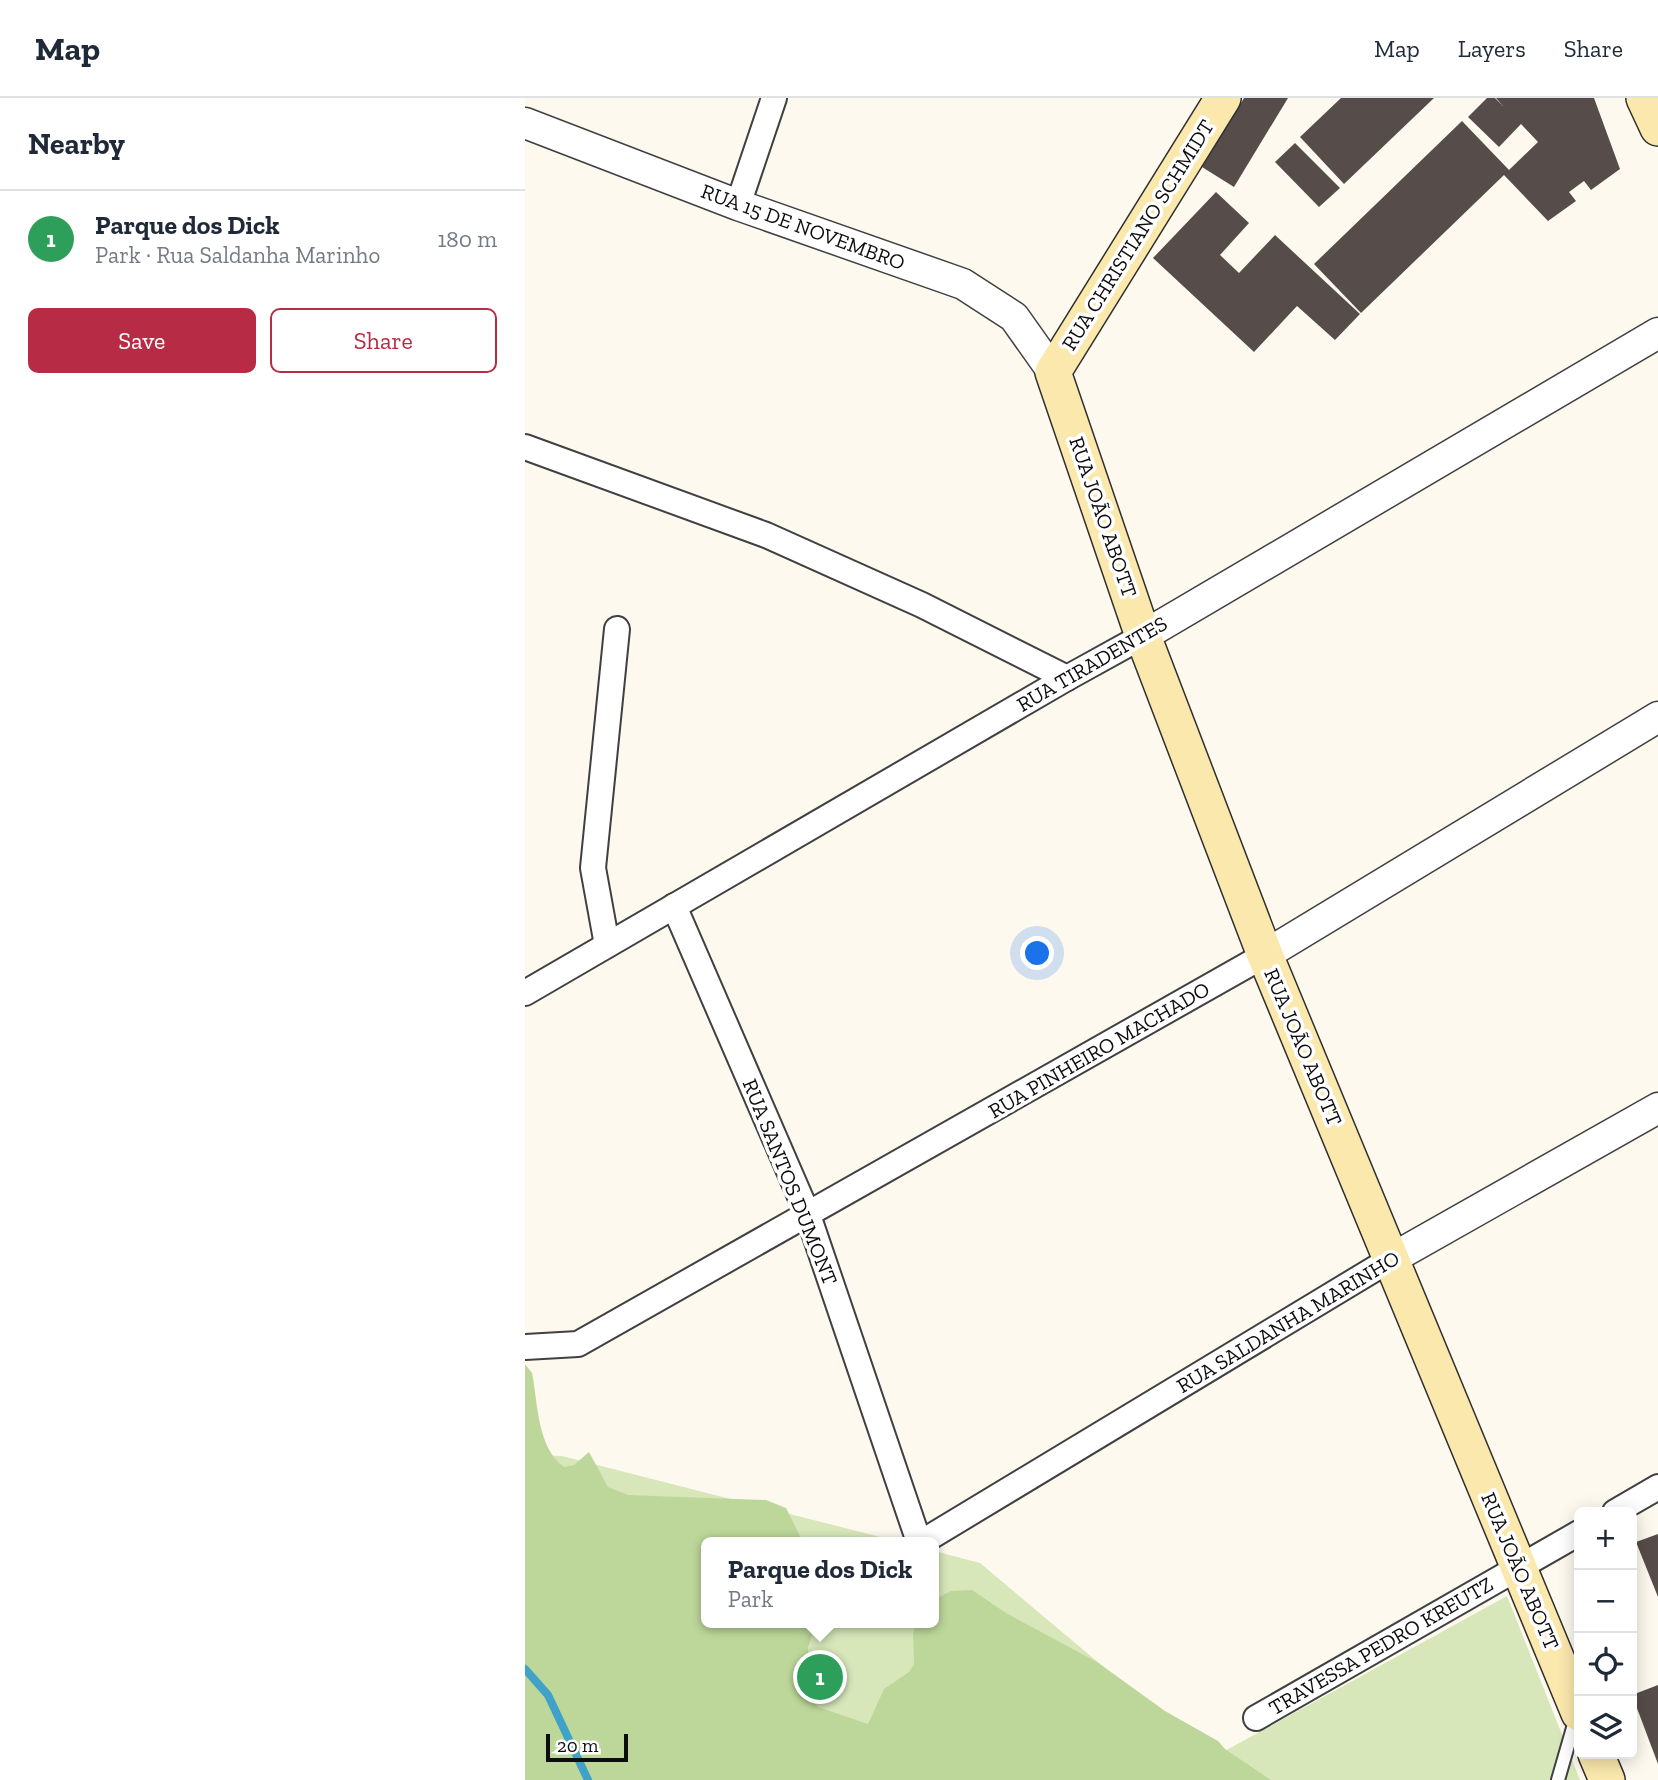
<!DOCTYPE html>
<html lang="en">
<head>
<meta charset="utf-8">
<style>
  :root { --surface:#fff; --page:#f6f6f7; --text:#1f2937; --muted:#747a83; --line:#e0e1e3; --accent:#b72c44 }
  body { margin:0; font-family:"Zilla Slab",serif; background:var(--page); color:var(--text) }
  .controls { position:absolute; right:21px; bottom:21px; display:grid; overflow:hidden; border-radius:10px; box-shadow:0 4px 18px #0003 }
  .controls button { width:63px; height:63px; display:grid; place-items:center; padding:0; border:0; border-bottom:2px solid var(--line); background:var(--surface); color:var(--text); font:35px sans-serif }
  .scale { position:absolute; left:21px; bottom:18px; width:82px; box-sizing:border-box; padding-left:7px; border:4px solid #0d0d0d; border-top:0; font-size:19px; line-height:24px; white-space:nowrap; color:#0d0d0d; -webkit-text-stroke:5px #fff; paint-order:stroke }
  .you { position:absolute; left:513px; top:856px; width:24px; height:24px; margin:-18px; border:5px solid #fff; border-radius:50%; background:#1a73e8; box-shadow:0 0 0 10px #1a73e833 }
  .badge { display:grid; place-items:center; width:46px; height:46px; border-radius:50%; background:var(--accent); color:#fff; font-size:23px; font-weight:700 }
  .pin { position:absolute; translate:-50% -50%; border:4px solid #fff; box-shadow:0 2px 7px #0006 }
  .popup { position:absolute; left:176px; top:1439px; width:238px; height:91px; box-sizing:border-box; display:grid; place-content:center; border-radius:10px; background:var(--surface); filter:drop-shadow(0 2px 5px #0005); font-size:23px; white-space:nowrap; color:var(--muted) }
  .popup b { font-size:26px; color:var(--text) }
  .popup::after { content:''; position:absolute; left:50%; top:100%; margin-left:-14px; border:14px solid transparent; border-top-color:var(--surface) }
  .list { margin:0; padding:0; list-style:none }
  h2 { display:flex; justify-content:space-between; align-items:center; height:91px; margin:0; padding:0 28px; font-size:30px }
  h2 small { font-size:23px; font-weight:400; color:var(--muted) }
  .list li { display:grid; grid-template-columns:46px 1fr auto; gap:21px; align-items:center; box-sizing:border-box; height:98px; padding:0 28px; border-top:2px solid var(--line) }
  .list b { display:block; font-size:26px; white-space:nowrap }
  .list p { margin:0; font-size:23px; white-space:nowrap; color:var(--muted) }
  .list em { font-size:23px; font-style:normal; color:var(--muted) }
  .actions { display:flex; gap:14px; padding:21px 28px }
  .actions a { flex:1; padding:16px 0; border:2px solid var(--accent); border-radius:10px; text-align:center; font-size:24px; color:var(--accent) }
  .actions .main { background:var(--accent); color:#fff }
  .icon { flex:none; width:38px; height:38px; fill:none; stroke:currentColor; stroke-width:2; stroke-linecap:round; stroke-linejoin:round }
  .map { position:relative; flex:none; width:1133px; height:1682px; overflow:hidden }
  header { display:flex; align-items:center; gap:42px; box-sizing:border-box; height:98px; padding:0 35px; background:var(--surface); border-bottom:2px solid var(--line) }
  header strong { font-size:33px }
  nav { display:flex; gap:38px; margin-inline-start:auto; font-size:24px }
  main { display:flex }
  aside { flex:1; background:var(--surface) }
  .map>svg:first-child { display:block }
  .green { fill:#d7e7ba }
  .forest { fill:#bdd79a }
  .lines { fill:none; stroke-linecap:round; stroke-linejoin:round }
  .stream { stroke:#40a2c7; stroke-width:8 }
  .building { fill:#564d4a }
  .service-casing { stroke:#404040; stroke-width:16 }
  .minor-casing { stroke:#404040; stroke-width:28 }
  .tertiary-casing { stroke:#404040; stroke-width:33 }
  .secondary-casing { stroke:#2f2f2f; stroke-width:38 }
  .service { stroke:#fff; stroke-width:12 }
  .minor { stroke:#fff; stroke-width:24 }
  .tertiary { stroke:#fff; stroke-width:30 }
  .secondary { stroke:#fbe8ad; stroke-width:35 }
  .labels { text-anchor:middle; stroke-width:7; stroke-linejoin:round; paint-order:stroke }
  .street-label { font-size:21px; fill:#0d0d0d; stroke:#fff }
</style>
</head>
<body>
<header>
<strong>Map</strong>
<nav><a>Map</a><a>Layers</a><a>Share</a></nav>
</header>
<main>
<aside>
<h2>Nearby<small></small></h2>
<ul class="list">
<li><span class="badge" style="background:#2e9e5b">1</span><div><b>Parque dos Dick</b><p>Park · Rua Saldanha Marinho</p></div><em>180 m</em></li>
</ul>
<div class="actions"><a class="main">Save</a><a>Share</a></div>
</aside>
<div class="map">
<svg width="1133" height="1682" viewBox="0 0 1133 1682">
  <rect width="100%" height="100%" fill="#fef9ef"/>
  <path class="green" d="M0 1357 37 1358 375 1444H181V1525H409V1453L455 1465 687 1660 982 1498 1055 1682H0Z"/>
  <path class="forest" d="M0 1266 7 1275C13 1305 12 1350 39 1369L49 1367 64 1354 83 1389 103 1397 241 1402 261 1410 278 1444H181V1525H292L283 1549 286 1600 293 1609 343 1626 359 1591 384 1574 389 1566 388 1535 392 1525H409V1502L426 1493 447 1492 481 1515 572 1564 640 1613 693 1643 700 1651 746 1682H0Z"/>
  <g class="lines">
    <path class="stream" d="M0 1571 23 1597 63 1682"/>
  </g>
  <g class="building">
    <path d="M719 0H763L709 89 677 69Z"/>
    <path d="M816 0H909L819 86 775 39Z"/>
    <path d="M962 0H970L978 8 971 0H1069L1095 71 1066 92 1059 83 1044 94 1051 103 1023 123 979 77 836 215 789 166 937 23 984 72 1013 44 996 26 974 49 943 19Z"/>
    <path d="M770 45 815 90 794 109 750 64Z"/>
    <path d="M691 94 724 125 695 157 714 175 750 137 835 216 810 242 772 208 729 254 628 160Z"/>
    <path d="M1133 1436V1499L1111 1444Z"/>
    <path d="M1133 1587V1666L1107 1597Z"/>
  </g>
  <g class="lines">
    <defs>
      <path id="service" d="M1033 1682 1052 1616"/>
      <g id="minor">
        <path d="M213 107 249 0"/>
        <path d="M0 349 241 437 397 507 542 580"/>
        <path d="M149 808 283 1117 394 1444"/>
        <path d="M82 847 68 770 92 531"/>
        <path d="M0 895 542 580 618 538"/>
        <path d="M0 1249 53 1246 740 857"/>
        <path d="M1090 1414 1133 1389"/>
        <path d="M397 1444 866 1161"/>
        <path d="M731 1620 1054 1435"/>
      </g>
      <g id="tertiary">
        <path d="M0 25 213 107 438 186 489 219 528 274"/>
        <path d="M618 538 1133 235"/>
        <path d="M740 857 1133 619"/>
        <path d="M866 1161 1133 1010"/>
      </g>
      <g id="secondary">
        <path d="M698 0 528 274 618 538 740 857 1054 1615"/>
        <path d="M1119 0 1133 30"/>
        <path d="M1071 1656 1082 1682"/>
      </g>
    </defs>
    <use href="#service" class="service-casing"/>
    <use href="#minor" class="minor-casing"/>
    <use href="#tertiary" class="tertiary-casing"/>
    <use href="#secondary" class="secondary-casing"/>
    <use href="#service" class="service"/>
    <use href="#minor" class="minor"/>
    <use href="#tertiary" class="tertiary"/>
    <use href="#secondary" class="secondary"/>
  </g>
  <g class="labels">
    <g class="street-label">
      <text transform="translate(278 129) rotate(20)" y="7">RUA 15 DE NOVEMBRO</text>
      <text transform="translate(613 137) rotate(-58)" y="7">RUA CHRISTIANO SCHMIDT</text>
      <text transform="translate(578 419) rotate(71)" y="7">RUA JOÃO ABOTT</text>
      <text transform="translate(567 566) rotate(-30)" y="7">RUA TIRADENTES</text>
      <text transform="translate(778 949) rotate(67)" y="7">RUA JOÃO ABOTT</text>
      <text transform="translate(574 952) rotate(-30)" y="7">RUA PINHEIRO MACHADO</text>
      <text transform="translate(265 1084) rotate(68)" y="7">RUA SANTOS DUMONT</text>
      <text transform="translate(763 1224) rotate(-31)" y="7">RUA SALDANHA MARINHO</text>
      <text transform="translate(995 1473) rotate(67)" y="7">RUA JOÃO ABOTT</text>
      <text transform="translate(856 1548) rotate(-30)" y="7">TRAVESSA PEDRO KREUTZ</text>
    </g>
  </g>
</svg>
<div class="controls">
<button>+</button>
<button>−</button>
<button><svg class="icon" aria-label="locate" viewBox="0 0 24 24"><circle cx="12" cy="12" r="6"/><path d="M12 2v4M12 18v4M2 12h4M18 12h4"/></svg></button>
<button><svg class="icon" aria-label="layers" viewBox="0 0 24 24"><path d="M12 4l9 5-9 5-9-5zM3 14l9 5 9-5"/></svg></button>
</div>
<div class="scale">20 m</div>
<div class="you"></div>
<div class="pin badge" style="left:295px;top:1579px;background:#2e9e5b">1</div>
<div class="popup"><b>Parque dos Dick</b>Park</div>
</div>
</main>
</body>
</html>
